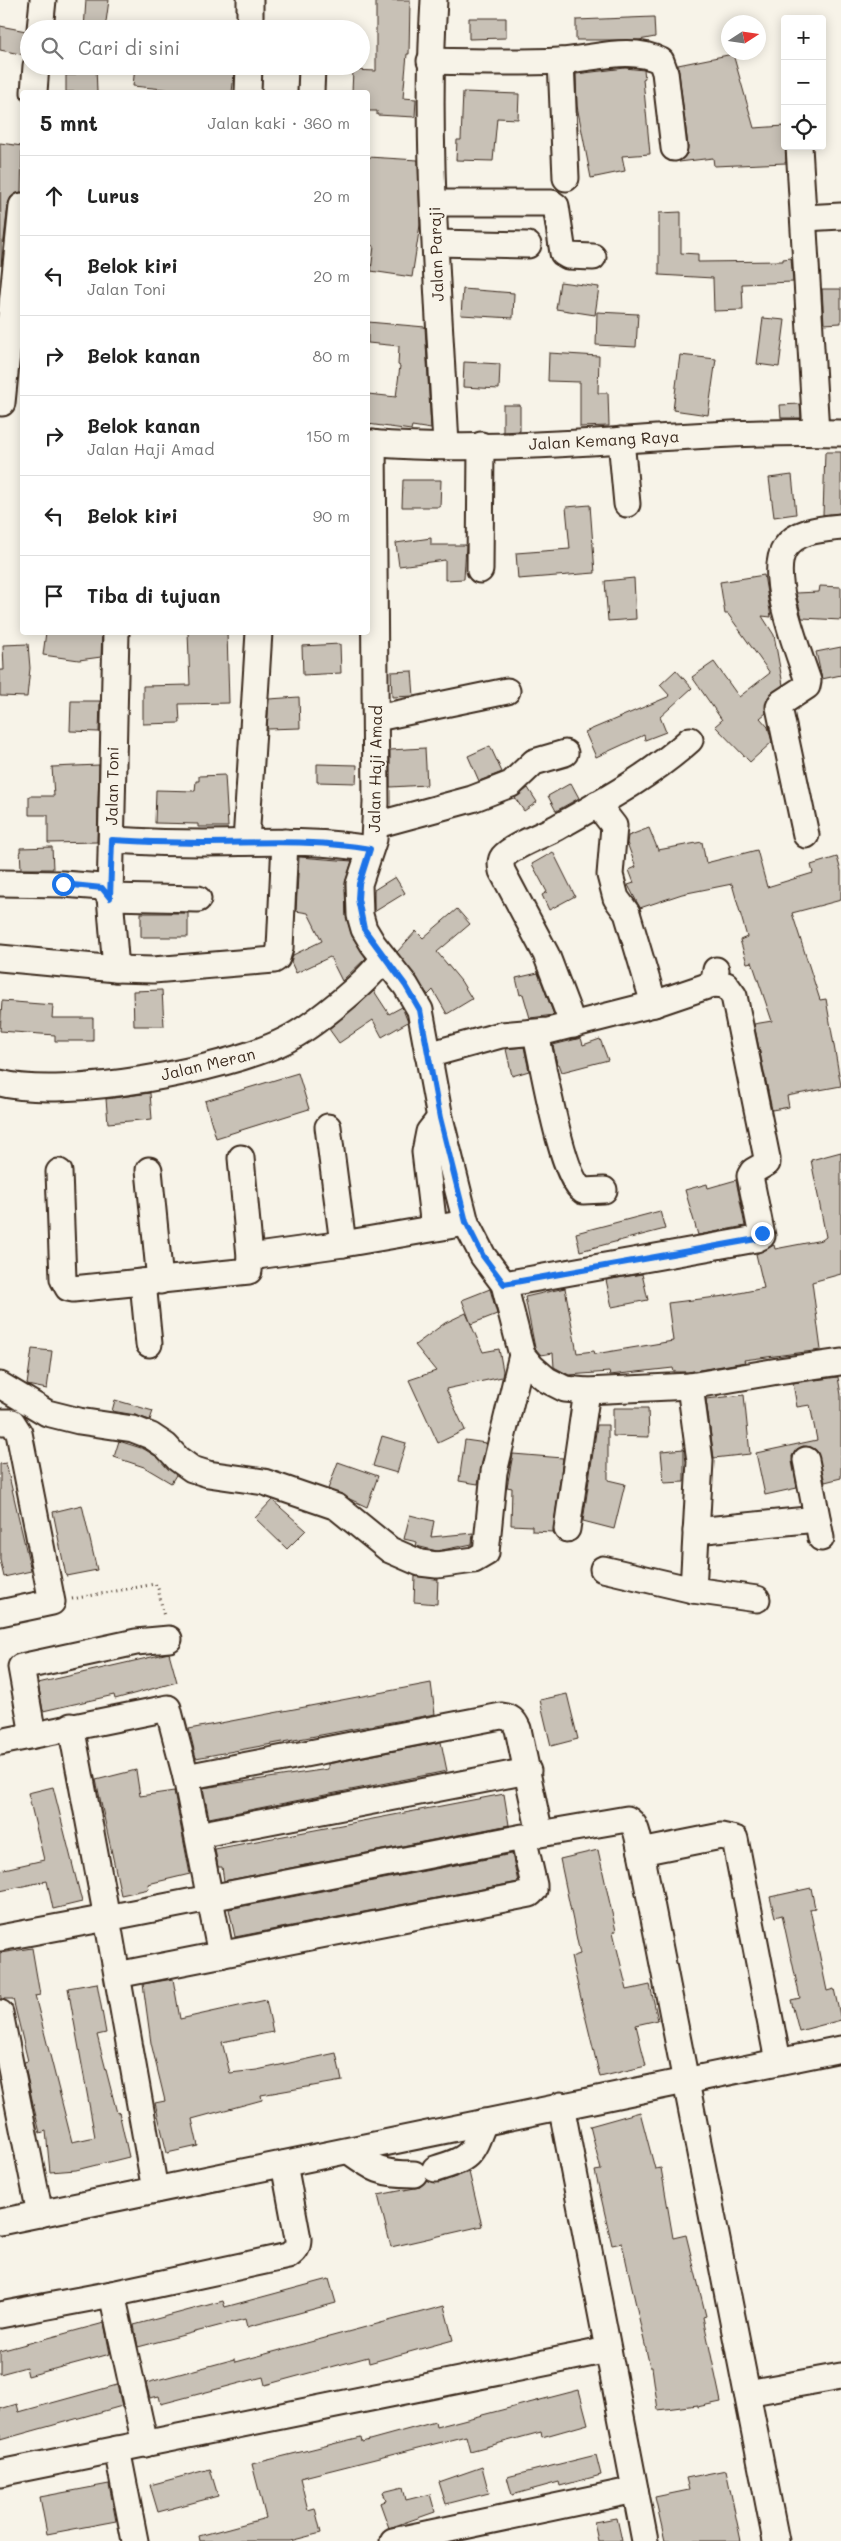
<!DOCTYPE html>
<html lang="id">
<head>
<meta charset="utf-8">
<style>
  :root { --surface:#fff; --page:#f2f2f2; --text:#222; --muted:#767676; --line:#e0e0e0 }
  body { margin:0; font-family:Mali,sans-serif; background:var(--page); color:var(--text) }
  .controls { position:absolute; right:15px; top:15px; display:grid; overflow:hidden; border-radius:5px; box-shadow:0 2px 12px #0003 }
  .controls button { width:45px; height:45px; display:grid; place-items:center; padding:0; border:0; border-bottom:1px solid var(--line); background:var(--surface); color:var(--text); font:25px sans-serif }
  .compass { position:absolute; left:721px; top:15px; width:45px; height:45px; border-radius:50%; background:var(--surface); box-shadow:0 2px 12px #0003; rotate:78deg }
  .stop { position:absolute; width:15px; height:15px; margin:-11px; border:4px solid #1a73e8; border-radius:50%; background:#fff }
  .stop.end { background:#1a73e8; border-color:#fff; box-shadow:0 1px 5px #0008 }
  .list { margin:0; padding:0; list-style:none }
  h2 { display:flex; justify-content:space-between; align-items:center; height:65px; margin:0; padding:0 20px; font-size:21px }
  h2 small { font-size:16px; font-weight:400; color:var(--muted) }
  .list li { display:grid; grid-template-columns:32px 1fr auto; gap:15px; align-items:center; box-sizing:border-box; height:80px; padding:0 20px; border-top:1px solid var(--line) }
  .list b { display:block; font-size:19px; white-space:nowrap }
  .list p { margin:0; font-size:16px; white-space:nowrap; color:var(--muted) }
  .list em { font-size:16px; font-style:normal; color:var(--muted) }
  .icon { flex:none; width:28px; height:28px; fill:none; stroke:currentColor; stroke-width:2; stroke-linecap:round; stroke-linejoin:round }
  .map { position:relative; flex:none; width:841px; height:2541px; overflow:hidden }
  .search { position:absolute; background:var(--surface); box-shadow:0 2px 12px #0003; left:20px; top:20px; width:350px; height:55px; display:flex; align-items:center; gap:12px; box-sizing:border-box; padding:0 18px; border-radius:28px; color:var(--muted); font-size:19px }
  .panel { position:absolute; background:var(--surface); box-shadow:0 2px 12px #0003; left:20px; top:90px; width:350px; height:545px; border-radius:5px }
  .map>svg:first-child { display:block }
  .building { fill:#c8c1b6; stroke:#3b2a1e }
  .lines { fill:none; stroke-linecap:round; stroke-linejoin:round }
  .minor-casing { stroke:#3b2a1e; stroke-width:29 }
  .path { stroke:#3b2a1e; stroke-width:3; stroke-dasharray:1 4; stroke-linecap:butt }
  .minor { stroke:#f7f3e8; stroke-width:25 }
  .route { stroke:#1a73e8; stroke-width:6 }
  .labels { text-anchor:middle; stroke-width:4; stroke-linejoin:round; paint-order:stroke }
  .street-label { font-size:16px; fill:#3b2a1e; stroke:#f7f3e8 }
</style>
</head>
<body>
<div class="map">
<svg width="841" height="2541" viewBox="0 0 841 2541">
  <rect width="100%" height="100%" fill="#f7f3e8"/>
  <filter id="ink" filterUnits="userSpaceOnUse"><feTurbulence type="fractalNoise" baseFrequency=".02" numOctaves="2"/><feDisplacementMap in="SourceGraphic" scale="10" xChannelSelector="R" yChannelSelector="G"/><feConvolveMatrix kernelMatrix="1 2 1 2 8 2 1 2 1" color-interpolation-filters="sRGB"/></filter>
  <g filter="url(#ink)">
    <g class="building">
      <path d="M86 0H109L105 29H84Z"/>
      <path d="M376 0H410L409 54H407L403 98 416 99 415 117 377 115V111H368V92H352L353 70 376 71Z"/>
      <path d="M654 17 655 37 639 40H576V20Z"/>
      <path d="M469 18H506V38L469 39Z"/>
      <path d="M0 26 26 31 28 37 25 55 0 50Z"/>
      <path d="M733 54 754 128 785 126 786 163 714 166 713 158 679 162 687 154 688 146 678 65Z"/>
      <path d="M75 66H96L97 92H66V75H75Z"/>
      <path d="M135 66H235L232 92H193L133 86Z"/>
      <path d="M625 68 644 70 645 78 643 79 650 154 622 156 625 171 591 178 577 106 576 74Z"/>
      <path d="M463 92 519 94 518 119 497 118 493 161 456 160 457 140H461Z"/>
      <path d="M0 143 22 146 21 192 11 197 8 204 1 266Z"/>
      <path d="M368 157 418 160 420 225 412 277 371 271 374 246 368 245Z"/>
      <path d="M681 212V253L698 254V262L783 261V259L791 258 793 282 742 284 743 310 714 311 713 278 659 275V213Z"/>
      <path d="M560 282 599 287 595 315 556 309Z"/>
      <path d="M463 289 514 293 513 318 461 315Z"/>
      <path d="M822 289H841V323L824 324Z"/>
      <path d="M597 312 638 314 636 347 596 345Z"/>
      <path d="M763 318 785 320 779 367 757 364Z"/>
      <path d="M368 322 425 327 431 429 412 426 411 430 368 424V394L396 397 400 366 398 365 399 346 368 343Z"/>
      <path d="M549 353 599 356 598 393H608L609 426 580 427V382L548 381Z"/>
      <path d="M680 355 716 359 708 415 673 410Z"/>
      <path d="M464 362 500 364 499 389 463 387Z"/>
      <path d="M800 404 801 418H781L780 405Z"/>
      <path d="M503 405H520V431L503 432Z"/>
      <path d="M825 452H841V513L823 515Z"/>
      <path d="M792 475 796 514 774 517 769 478Z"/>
      <path d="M403 480H441L440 507H402Z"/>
      <path d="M590 505 595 573 518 579 516 553 570 549 566 507Z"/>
      <path d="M431 538V545H466L464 579 445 580V560L399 566 396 543Z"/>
      <path d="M764 575 771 617 762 616 774 635 783 685 768 697 766 713 760 718 768 727 772 742 750 762 715 726 722 720 692 677 714 662 739 697 770 673 728 614H725L720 582Z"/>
      <path d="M634 578 636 619 608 621 605 581Z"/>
      <path d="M820 586 841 587V620L802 618 796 593 819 592Z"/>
      <path d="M46 632H102L101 657 79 660 43 655Z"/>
      <path d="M188 632H227L229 703 179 704 180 723 143 724V686L190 685Z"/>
      <path d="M28 644 30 668 27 697 0 696V670H4L3 645Z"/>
      <path d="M340 644 341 673 303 675 302 646Z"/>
      <path d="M841 647V675L822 679 816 652Z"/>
      <path d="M676 670 692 688 660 717 666 732 645 740 644 735 596 757 585 732 670 696 660 685Z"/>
      <path d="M412 671 414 696 392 697 391 672Z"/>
      <path d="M299 697 300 728 267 729 269 699Z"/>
      <path d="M71 701H100L99 732 70 731Z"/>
      <path d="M490 746 502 772 479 781 468 756Z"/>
      <path d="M425 748 427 785 390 787V750Z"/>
      <path d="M317 764 357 765 356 783 317 782Z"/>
      <path d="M99 765 97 842 48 843V815H29V796H54L52 767Z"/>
      <path d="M225 775 228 827H198V824L155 823 156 790 195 791 196 781H199V776Z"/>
      <path d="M571 783 579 798 556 811 548 796Z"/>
      <path d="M528 788 537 802 524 811 515 798Z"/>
      <path d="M649 828 658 850 702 842 706 863 757 850 767 887 813 873 811 865 837 857 841 871V900L792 913 820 1000 826 999 841 1086 787 1096 789 1107 772 1110 754 1024 772 1021 752 962 747 963 740 940 747 937 732 884 682 894 640 908 628 885 634 883 629 870 636 867 627 843 628 836Z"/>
      <path d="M52 847 53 869H21L20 848Z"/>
      <path d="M553 852 575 896 549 910 542 895 547 892 532 864Z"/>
      <path d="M299 857 352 861 345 884 346 916 352 936 366 958 342 981 330 957 296 973 291 962 293 955 322 941 308 913 296 911Z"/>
      <path d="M395 877 405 893 374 912V890Z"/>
      <path d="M457 909 470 924 437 952 461 981 472 999 447 1014 433 990 428 995 397 952 416 931 423 938Z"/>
      <rect x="141" y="913" width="47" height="24"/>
      <path d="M538 973 554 1015 530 1018 523 994 520 995 516 978Z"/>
      <path d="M162 990 164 1026H134L133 991Z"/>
      <path d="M374 991 389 1014 402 1007 408 1022 382 1037 373 1020 339 1043 329 1029Z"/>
      <path d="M2 1001 53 1005 52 1018H93V1041H55V1035L0 1031Z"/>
      <path d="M581 1038 583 1045 600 1039 608 1060 562 1072 559 1064H557L553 1045Z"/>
      <path d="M524 1047 529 1071 512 1076 506 1049Z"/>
      <path d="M298 1073 309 1109 216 1138 205 1101Z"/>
      <path d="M150 1093 152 1119 108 1123 106 1099Z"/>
      <path d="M841 1152V1274L812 1282 821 1350 744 1360 745 1362 688 1372H674L673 1368 610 1375 609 1372 569 1375 554 1367 553 1353 541 1355 535 1348 525 1297 565 1288 577 1353 594 1351 595 1354 673 1341 668 1303 725 1296 764 1288 756 1254 774 1245 775 1249 822 1240 826 1237 811 1160Z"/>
      <path d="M736 1180 745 1226 698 1235 685 1190 707 1184 708 1188Z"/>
      <path d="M660 1211 665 1229 580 1251 576 1233Z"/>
      <path d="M642 1274 648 1300 612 1307 606 1280Z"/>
      <path d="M490 1289 497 1314 471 1324 462 1300Z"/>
      <path d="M466 1313 483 1352 499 1349 503 1371 502 1377 446 1389 465 1430 438 1443 409 1380 436 1371 415 1345 445 1323Z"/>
      <path d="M32 1349 52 1351 47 1389 27 1385Z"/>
      <path d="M838 1377 841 1395V1478L825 1482 817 1451 811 1447 803 1446 796 1450 792 1456 797 1488 765 1495 756 1453 817 1440 810 1405 797 1407 793 1383Z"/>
      <path d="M744 1395 750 1454 714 1458 706 1399Z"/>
      <path d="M115 1400 153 1411 150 1420 135 1415 112 1411Z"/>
      <path d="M613 1408H648L649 1437 613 1436Z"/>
      <path d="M597 1425H608V1480L625 1484 614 1529 583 1521Z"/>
      <path d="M382 1436 406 1443 397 1473 373 1466Z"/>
      <path d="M465 1440 486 1443 478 1484 459 1481Z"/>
      <path d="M119 1441 144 1449 157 1457 176 1475 171 1483 144 1467 114 1457Z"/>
      <path d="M684 1449V1482L664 1483 661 1451Z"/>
      <path d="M513 1454 563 1458 553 1532 532 1531V1526L511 1525 512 1488 507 1487Z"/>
      <path d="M338 1462 378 1476 367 1507 328 1489Z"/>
      <path d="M6 1463 31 1571 4 1577 0 1560V1464Z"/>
      <path d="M272 1500 306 1530 287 1549 255 1518Z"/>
      <path d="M82 1505 97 1570 66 1576 53 1512Z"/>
      <path d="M410 1515 434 1521 431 1537 473 1533 472 1544 437 1551 416 1546 417 1542 404 1539Z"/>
      <path d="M415 1576 438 1579 437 1604 414 1602Z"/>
      <path d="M169 1653 177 1682 115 1699 114 1695 43 1711 38 1683Z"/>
      <path d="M431 1683 435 1714 196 1758 189 1729Z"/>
      <path d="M567 1694 578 1739 551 1746 540 1700Z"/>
      <path d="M441 1742 447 1771 209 1818 203 1788 328 1769V1764Z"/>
      <path d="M136 1770 140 1796 174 1791 190 1874 148 1884 149 1889 121 1895 96 1780Z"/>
      <path d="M53 1787 82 1902 53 1909 47 1881 0 1891V1870L44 1860 28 1793Z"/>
      <path d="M504 1794 509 1825 224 1881 222 1867H218L215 1849Z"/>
      <path d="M598 1850 616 1931 613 1932 627 1990 650 1985 658 2020 636 2025 646 2066 600 2077 571 1957 580 1954 560 1859Z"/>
      <path d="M512 1854 518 1882 235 1937 229 1909Z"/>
      <path d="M811 1888 815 1908 810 1909 827 1991 834 1989 841 2020 799 2031 791 2000 800 1998 782 1915 775 1917 770 1897Z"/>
      <path d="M32 1948 40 1995 35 1996 72 2142 95 2137 68 1988 97 1983 106 2033 97 2035 117 2113 119 2112 129 2157 76 2170 50 2172 46 2131 40 2133 33 2104 24 2062 28 2061 13 1999H1L0 1992V1953Z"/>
      <path d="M173 1979 180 2019 266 2000 273 2032 222 2042 230 2073 257 2070 336 2053 342 2081 261 2095 262 2100 192 2119 198 2146 167 2153 155 2103 165 2101 151 2043 143 1984Z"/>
      <path d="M640 2112 655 2169 661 2168 673 2238 686 2235 706 2316 703 2317 721 2402 697 2407V2405L658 2410 652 2367H650L622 2243 612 2245 595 2171 601 2170 590 2126Z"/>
      <path d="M469 2172 482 2226 391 2247 378 2195 420 2187 427 2180 439 2183Z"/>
      <path d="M329 2279 336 2303 247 2327 245 2319 138 2347 134 2325 223 2301 225 2307Z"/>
      <path d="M444 2306 453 2340 369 2363 368 2357 265 2385 263 2377 161 2404 159 2396 150 2398 146 2383 235 2359 236 2362Z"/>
      <path d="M104 2323 110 2354 28 2376 26 2367 0 2374V2351Z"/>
      <path d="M117 2385 122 2406 0 2440V2409L17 2404 19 2412Z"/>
      <path d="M579 2390 588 2424 542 2437 541 2432 470 2451 466 2436 300 2478 308 2510 315 2508 321 2533 290 2541H200L199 2536 266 2518 252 2464 361 2437 362 2442 435 2422 436 2427Z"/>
      <path d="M596 2455 601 2475 560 2486 559 2482 512 2495 507 2477Z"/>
      <path d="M482 2467 489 2493 446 2504 439 2482Z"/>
      <path d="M210 2469 218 2496 158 2512 150 2485Z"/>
      <path d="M726 2470 741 2541H665L655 2497 689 2490 686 2478Z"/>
      <path d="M109 2484 116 2521 47 2534 40 2497Z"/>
      <path d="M403 2487 406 2500 430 2494 435 2512 389 2528 380 2503 386 2501 383 2492Z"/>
      <path d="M617 2518 622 2541H598L594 2522Z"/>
    </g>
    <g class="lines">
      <defs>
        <g id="minor">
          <path d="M434 0C425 148 439 298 446 446"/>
          <path d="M40 29 43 0"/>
          <path d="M250 29V0"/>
          <path d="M430 61C473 62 517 63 560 61 592 59 632 45 661 61L665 72 674 148"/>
          <path d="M561 61 566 178"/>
          <path d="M34 92 36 66"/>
          <path d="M248 92 249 66"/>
          <path d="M311 92 312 68"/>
          <path d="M799 146 816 432"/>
          <path d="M434 203H552L556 206 563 253 568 256 593 257"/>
          <path d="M804 218 841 216"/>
          <path d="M436 243 528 245"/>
          <path d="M2 403 22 206"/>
          <path d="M621 440 627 504"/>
          <path d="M368 443C525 457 683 428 841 433"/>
          <path d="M373 443 376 803 374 839 359 884 360 915 364 929 373 944 406 986 420 1010 440 1118 466 1223 483 1256 504 1284 522 1355 532 1367 547 1380 565 1389 587 1391 690 1386 778 1371 841 1362"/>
          <path d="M480 570 481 445"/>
          <path d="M116 632 110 897 116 969"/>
          <path d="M377 718 507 691"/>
          <path d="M597 804 614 826 610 875 616 898 627 913 654 1004"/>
          <path d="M376 825 472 799 511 784 534 762 565 753"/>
          <path d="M806 835 779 707 781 703 807 686 808 681C798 651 767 575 785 548 797 530 822 529 841 527"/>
          <path d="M112 840C142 842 172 843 203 843 259 843 315 839 370 849"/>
          <path d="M246 842 259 632"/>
          <path d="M0 883 63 884 102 887 110 897 198 899"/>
          <path d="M0 958 116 969 153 970 274 960 277 958 280 948 285 842"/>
          <path d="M573 1025 546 954 502 871C501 866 500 861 503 857 512 846 543 835 556 828 602 802 652 775 690 740"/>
          <path d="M536 1034C543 1063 561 1177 583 1191L604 1190"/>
          <path d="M428 1055 501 1035 548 1031 654 1004 713 984 716 970"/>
          <path d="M0 1083C64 1100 227 1070 286 1040 312 1027 368 982 384 958"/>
          <path d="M328 1127 343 1244"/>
          <path d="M149 1170 160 1281"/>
          <path d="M59 1172 63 1279 68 1288 73 1289 249 1271 250 1257 241 1158"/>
          <path d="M434 1228 425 1152 429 1132 440 1118"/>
          <path d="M250 1257 343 1244 466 1223"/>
          <path d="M143 1282 149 1344"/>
          <path d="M504 1284 756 1239 762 1236 750 1176 753 1171 767 1163V1158L734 996 726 985 713 984"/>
          <path d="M0 1385 47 1413 79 1421 133 1429 151 1436 166 1446 178 1459 192 1469 208 1474 264 1482 337 1507 390 1550 420 1563 437 1565 474 1560 486 1553 494 1472 522 1355"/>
          <path d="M0 1422H12L19 1433 52 1602 0 1613"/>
          <path d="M806 1460 821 1538"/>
          <path d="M567 1529 587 1391"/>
          <path d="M696 1531 817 1519"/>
          <path d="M603 1569 693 1590 700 1461 690 1386"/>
          <path d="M693 1590 757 1599"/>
          <path d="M33 1735 21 1667 136 1642 169 1639"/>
          <path d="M0 1742 168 1708 186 1777 221 1955"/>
          <path d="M186 1777 501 1716C511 1717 514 1720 518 1729L540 1834 627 1819C638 1824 638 1841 641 1852L721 1836 735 1839 778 2061"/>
          <path d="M198 1835 528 1771"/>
          <path d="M641 1852 776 2541"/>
          <path d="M0 1938 107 1918 71 1726"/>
          <path d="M117 1975 530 1894 534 1890V1885L523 1837 107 1918 155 2190"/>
          <path d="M0 2013 40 2214"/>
          <path d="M561 2105 645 2541"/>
          <path d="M349 2151C375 2170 381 2174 414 2174"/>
          <path d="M435 2169C470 2158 471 2157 484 2122"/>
          <path d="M0 2222 841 2049"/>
          <path d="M112 2294 145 2444"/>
          <path d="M0 2315 112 2294 288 2256C295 2251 298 2248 298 2239L284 2164"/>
          <path d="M747 2393 841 2376"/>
          <path d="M117 2449 135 2541"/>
          <path d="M0 2473 608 2350"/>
          <path d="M393 2541 635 2490"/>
        </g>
      </defs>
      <use href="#minor" class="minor-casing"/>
      <path class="path" d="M72 1599 155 1584 158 1588 164 1617"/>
      <use href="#minor" class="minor"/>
    </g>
  </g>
  <g class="lines" filter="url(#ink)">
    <path class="route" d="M63 884 102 888 110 898 112 840C142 842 172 843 203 843 259 843 315 839 370 849L359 884 358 899 364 929 406 986 420 1010 440 1118 466 1222 483 1256 504 1284 756 1239 762 1233"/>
  </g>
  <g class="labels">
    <g class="street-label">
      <text transform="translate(436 254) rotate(-92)" y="6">Jalan Paraji</text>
      <text transform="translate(604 440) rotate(-3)" y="6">Jalan Kemang Raya</text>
      <text transform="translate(375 769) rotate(-89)" y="6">Jalan Haji Amad</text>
      <text transform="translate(112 786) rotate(-89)" y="6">Jalan Toni</text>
      <text transform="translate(208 1064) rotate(-13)" y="6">Jalan Meran</text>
    </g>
  </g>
</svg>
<div class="controls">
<button>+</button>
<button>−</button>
<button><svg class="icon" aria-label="locate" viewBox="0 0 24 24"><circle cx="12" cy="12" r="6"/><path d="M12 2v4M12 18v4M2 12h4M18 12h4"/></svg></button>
</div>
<svg class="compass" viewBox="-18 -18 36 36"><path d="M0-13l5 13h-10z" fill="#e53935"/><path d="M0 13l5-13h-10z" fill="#767676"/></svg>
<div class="stop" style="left:63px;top:884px"></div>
<div class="stop end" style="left:762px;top:1233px"></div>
<div class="search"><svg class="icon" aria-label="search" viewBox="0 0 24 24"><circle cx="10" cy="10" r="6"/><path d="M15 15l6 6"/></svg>Cari di sini</div>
<section class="panel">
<h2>5 mnt<small>Jalan kaki · 360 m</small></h2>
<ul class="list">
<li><svg class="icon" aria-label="ahead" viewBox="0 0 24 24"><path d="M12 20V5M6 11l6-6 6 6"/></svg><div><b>Lurus</b></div><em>20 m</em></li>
<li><svg class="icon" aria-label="left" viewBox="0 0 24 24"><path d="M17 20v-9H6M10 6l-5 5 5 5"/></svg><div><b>Belok kiri</b><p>Jalan Toni</p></div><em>20 m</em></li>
<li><svg class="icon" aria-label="right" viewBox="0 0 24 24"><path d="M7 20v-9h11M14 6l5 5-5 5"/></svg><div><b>Belok kanan</b></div><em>80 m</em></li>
<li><svg class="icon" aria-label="right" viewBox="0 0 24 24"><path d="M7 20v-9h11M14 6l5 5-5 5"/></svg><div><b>Belok kanan</b><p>Jalan Haji Amad</p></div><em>150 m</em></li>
<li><svg class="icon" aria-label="left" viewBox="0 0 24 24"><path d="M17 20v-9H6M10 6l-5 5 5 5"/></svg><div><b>Belok kiri</b></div><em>90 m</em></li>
<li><svg class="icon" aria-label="arrive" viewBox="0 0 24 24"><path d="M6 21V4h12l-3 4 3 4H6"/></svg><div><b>Tiba di tujuan</b></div></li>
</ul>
</section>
</div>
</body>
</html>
